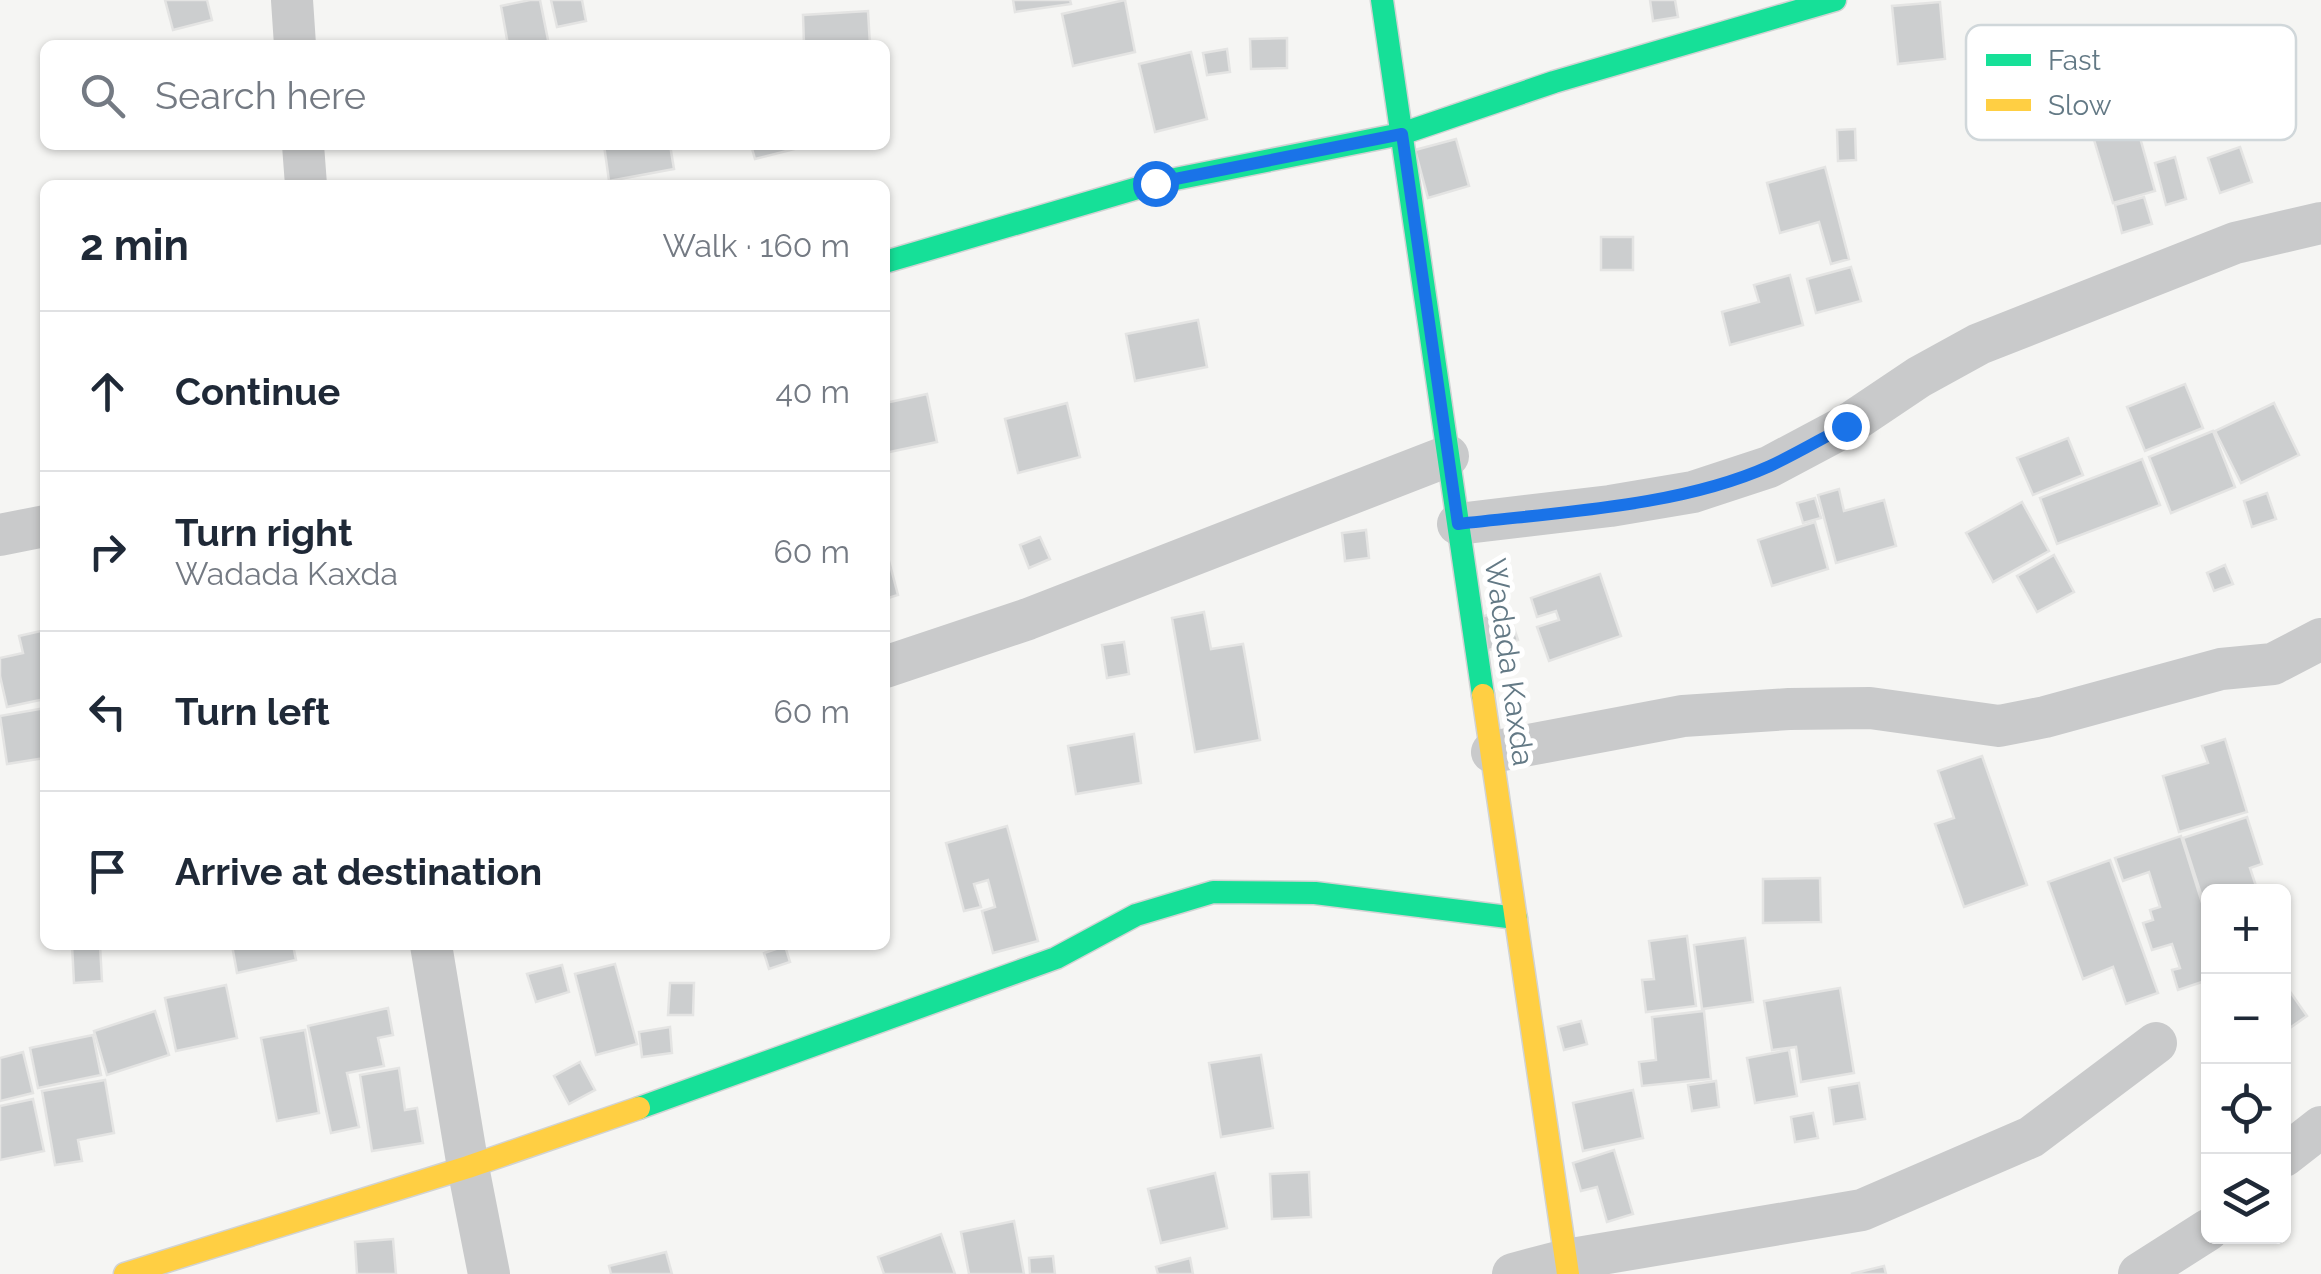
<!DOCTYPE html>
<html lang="en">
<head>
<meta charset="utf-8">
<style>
  :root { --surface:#fff; --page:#f2f2f3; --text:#1f2937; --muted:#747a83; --line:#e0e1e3 }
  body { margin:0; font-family:Raleway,sans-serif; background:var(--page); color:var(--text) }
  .controls { position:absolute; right:30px; bottom:30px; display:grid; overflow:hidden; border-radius:15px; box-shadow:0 2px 8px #0004 }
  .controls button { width:90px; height:90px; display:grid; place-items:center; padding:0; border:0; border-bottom:2px solid var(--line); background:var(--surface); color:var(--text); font:50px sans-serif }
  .stop { position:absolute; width:30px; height:30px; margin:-22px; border:8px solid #1a73e8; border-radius:50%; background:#fff }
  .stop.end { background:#1a73e8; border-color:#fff; box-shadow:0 2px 10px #0008 }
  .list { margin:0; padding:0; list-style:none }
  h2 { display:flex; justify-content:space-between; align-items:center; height:130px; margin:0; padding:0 40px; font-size:42px }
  h2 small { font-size:32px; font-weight:400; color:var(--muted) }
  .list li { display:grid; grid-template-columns:65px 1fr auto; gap:30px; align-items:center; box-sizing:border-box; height:160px; padding:0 40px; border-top:2px solid var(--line) }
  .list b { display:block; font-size:38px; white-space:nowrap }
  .list p { margin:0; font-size:32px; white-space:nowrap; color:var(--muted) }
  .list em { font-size:32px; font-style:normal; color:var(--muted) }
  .icon { flex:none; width:55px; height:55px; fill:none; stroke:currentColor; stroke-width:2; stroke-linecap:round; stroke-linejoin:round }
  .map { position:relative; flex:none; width:2321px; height:1274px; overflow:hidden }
  .search { position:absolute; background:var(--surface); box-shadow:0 2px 8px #0004; left:40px; top:40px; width:850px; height:110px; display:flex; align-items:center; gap:25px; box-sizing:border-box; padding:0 35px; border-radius:15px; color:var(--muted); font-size:38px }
  .panel { position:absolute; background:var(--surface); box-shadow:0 2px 8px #0004; left:40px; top:180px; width:850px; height:770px; border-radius:15px }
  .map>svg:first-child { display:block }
  .building { fill:#cccecf; stroke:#e4e4e3; stroke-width:2.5 }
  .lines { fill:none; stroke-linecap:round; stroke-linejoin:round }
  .fast-casing { stroke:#d1d3d3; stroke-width:25 }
  .slow-casing { stroke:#d1d3d3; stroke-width:25 }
  .street { stroke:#c9cacb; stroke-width:42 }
  .fast { stroke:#16e098; stroke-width:22 }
  .slow { stroke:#ffcf43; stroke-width:22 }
  .route { stroke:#1a73e8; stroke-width:12 }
  .labels { text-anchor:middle; stroke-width:10; stroke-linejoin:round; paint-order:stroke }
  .street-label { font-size:30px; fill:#637985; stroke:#fff }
  .key { fill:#fff; stroke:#d0d7da; stroke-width:2.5 }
  .key-label { font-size:28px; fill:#637985 }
</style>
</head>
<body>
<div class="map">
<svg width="2321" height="1274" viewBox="0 0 2321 1274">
  <rect width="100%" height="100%" fill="#f5f5f3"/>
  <g class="building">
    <path d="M165 0H207L212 20 173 30Z"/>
    <path d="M530 0H540L549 45H508L501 6Z"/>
    <path d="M551 0H582L586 21 557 27Z"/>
    <path d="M1013 0H1070L1071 4 1015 12Z"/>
    <path d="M1125 0 1135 52 1073 66 1062 14Z"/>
    <path d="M1650 0H1675L1678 17 1653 21Z"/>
    <path d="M1940 2 1945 59 1898 64 1892 6Z"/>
    <path d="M868 11 870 45H804L803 15Z"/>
    <path d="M1287 38V68L1251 69 1250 39Z"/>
    <path d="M1227 49 1230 72 1207 75 1203 53Z"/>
    <path d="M1191 52 1207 119 1155 132 1139 64Z"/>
    <path d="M2139 76 2154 129 2139 134 2155 191 2113 203 2080 93Z"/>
    <path d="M1855 129 1856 160 1838 161 1837 130Z"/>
    <path d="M1456 139 1469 186 1428 198 1415 150Z"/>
    <path d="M604 145H670L674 169 609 181Z"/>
    <path d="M751 145H810L755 159Z"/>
    <path d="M2240 147 2252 182 2220 193 2208 158Z"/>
    <path d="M2175 157 2186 199 2166 205 2155 163Z"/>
    <path d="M1825 167 1849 259 1831 264 1819 222 1780 233 1767 183Z"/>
    <path d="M2144 197 2152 224 2122 233 2115 205Z"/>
    <rect x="1601" y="237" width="32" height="33"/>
    <path d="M1851 267 1861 301 1816 313 1807 279Z"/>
    <path d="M1790 275 1803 325 1730 345 1722 312 1759 302 1754 285Z"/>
    <path d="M1198 320 1207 367 1135 381 1126 334Z"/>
    <path d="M2185 384 2203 428 2145 451 2127 407Z"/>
    <path d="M927 394 937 442 885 453V403Z"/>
    <path d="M1067 403 1080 457 1018 473 1005 419Z"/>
    <path d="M2274 403 2299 455 2241 483 2215 431Z"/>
    <path d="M2213 431 2235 487 2171 513 2149 457Z"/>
    <path d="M2068 438 2083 475 2033 495 2017 458Z"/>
    <path d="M2142 459 2160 505 2057 544 2040 498Z"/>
    <path d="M1839 489 1844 511 1884 500 1896 546 1836 563 1818 495Z"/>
    <path d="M2267 493 2276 519 2252 527 2244 501Z"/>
    <path d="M1815 498 1821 518 1803 523 1797 503Z"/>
    <path d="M2022 502 2049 551 1993 582 1966 533Z"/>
    <path d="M1815 522 1828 569 1772 586 1758 540Z"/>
    <path d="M1366 530 1369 558 1345 561 1342 533Z"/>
    <path d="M1040 537 1050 559 1029 568 1020 545Z"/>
    <path d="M885 546 898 595 885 599Z"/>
    <path d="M2054 555 2074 592 2037 612 2017 576Z"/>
    <path d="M2225 565 2233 584 2214 591 2207 573Z"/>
    <path d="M1600 574 1621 636 1549 661 1537 627 1559 620 1556 611 1537 617 1531 598Z"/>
    <path d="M1507 608 1518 640 1478 654 1467 622Z"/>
    <path d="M1204 612 1211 649 1243 644 1260 740 1195 752 1172 618Z"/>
    <path d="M45 630V699L7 707 0 676V658L23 653 19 636Z"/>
    <path d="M1124 642 1129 674 1107 678 1102 645Z"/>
    <path d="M45 708V758L7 764 0 716Z"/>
    <path d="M1134 734 1141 783 1076 794 1068 746Z"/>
    <path d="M2225 739 2247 812 2179 832 2163 776 2208 763 2202 746Z"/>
    <path d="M1982 756 2027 885 1964 907 1935 824 1954 818 1938 771Z"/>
    <path d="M2247 817 2262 864 2250 868 2258 892H2208V916L2183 838Z"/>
    <path d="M1007 826 1038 941 993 953 982 911 995 907 988 880 974 884 981 907 964 911 946 843Z"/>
    <path d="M2181 836 2208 922V980L2178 990 2172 970 2180 968 2172 944 2152 950 2143 923 2153 920 2150 910 2160 907 2149 872 2123 881 2115 858Z"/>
    <path d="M2110 860 2158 993 2126 1004 2113 967 2083 979 2048 882Z"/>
    <path d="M1820 878 1821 922 1763 923V879Z"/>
    <path d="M1687 936 1696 1006 1646 1012 1642 980 1654 979 1649 941Z"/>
    <path d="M1745 938 1753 1002 1702 1009 1694 945Z"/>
    <path d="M72 945H100L102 981 74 983Z"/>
    <path d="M232 945H293L296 960 237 973Z"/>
    <path d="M785 946 790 962 769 969 764 953Z"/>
    <path d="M615 964 637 1044 596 1055 575 974Z"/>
    <path d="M562 965 569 992 536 1002 527 974Z"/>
    <path d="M670 983H694L693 1015H668Z"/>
    <path d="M2284 983 2307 1016 2284 1032Z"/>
    <path d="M226 985 237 1038 176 1051 165 998Z"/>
    <path d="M1840 988 1854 1073 1801 1082 1796 1047 1772 1050 1764 1001Z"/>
    <path d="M388 1008 393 1035 378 1038 384 1066 347 1073 359 1127 331 1133 308 1026Z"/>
    <path d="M155 1011 169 1055 107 1075 94 1031Z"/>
    <path d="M1704 1011 1711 1079 1642 1086 1639 1062 1656 1060 1652 1017Z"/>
    <path d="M1581 1021 1587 1044 1564 1050 1558 1027Z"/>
    <path d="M670 1027 672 1053 642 1057 639 1032Z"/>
    <path d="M305 1030 319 1113 277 1121 261 1038Z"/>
    <path d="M93 1035 101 1075 38 1088 30 1048Z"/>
    <path d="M1789 1050 1797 1096 1755 1103 1747 1058Z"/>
    <path d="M23 1052 33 1093 0 1101V1058Z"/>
    <path d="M1261 1055 1273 1128 1221 1137 1209 1063Z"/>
    <path d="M580 1062 595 1090 569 1104 554 1076Z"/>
    <path d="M399 1068 405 1110 417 1108 423 1143 372 1151 360 1075Z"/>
    <path d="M105 1080 114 1133 78 1140 82 1161 55 1165 42 1091Z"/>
    <path d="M1716 1081 1719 1107 1692 1111 1688 1085Z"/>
    <path d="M1859 1083 1865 1119 1834 1124 1829 1088Z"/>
    <path d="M1633 1090 1643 1138 1583 1151 1573 1103Z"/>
    <path d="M33 1099 44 1151 0 1160V1106Z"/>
    <path d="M1813 1113 1818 1138 1795 1142 1791 1117Z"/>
    <path d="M1614 1150 1633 1214 1607 1222 1597 1187 1581 1191 1573 1163Z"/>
    <path d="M1309 1172 1311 1217 1272 1219 1270 1174Z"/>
    <path d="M1215 1173 1227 1228 1161 1243 1148 1189Z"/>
    <path d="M1014 1221 1024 1274H969L961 1232Z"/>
    <path d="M941 1234 955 1274H884L878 1257Z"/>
    <path d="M393 1239 396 1274H357L355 1242Z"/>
    <path d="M666 1252 672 1274H611L609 1266Z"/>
    <path d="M1053 1256 1055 1274H1030L1029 1258Z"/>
    <path d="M1190 1258 1193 1274H1158L1156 1267Z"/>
    <path d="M1884 1266 1886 1274H1851Z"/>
  </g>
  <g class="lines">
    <defs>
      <g id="fast">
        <path d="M1382 0 1483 695"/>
        <path d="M885 262 1155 183 1401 134 1554 82 1835 0"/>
        <path d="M639 1108 1056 958 1136 915 1213 892 1315 893 1516 918"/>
      </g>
      <g id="slow">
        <path d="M1483 695 1568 1274"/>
        <path d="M125 1274 468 1167 639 1108"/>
      </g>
    </defs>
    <use href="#fast" class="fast-casing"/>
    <use href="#slow" class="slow-casing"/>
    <g class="street">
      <path d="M292 0 295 45"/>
      <path d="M303 145 306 185"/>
      <path d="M1458 524 1610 506 1693 492 1769 467 1846 426 1919 377 1979 344 2235 243 2321 223"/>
      <path d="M0 535 45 526"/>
      <path d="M885 667 1028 619 1448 456"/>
      <path d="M1492 752 1683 716 1789 709 1870 708 1999 726 2045 717 2221 669 2273 664 2321 639"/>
      <path d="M431 945 468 1167 489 1274"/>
      <path d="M2284 1156 2321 1127"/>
      <path d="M1513 1274 1566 1260 1862 1210 2031 1137 2156 1043"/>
      <path d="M2139 1274 2208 1230"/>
    </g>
    <use href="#fast" class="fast"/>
    <use href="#slow" class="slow"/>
  </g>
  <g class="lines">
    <path class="route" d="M1155 183 1402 134 1458 524C1558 512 1679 507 1770 466 1796 454 1821 439 1846 426"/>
  </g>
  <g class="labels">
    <g class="street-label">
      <text transform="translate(1509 662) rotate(82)" y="10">Wadada Kaxda</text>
    </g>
  </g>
  <rect x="1966" y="25" width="330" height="115" rx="15" class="key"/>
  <rect x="1986" y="54" width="45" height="12" fill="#16e098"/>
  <rect x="1986" y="99" width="45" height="12" fill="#ffcf43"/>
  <g class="key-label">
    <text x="2048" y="70">Fast</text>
    <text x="2048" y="115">Slow</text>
  </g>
</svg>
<div class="controls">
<button>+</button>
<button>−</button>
<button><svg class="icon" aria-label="locate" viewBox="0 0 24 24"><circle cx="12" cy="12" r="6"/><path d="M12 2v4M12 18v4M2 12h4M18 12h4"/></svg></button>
<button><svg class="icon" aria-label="layers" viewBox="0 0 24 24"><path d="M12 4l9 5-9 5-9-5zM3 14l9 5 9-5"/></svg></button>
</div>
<div class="stop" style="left:1155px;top:183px"></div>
<div class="stop end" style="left:1846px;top:426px"></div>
<div class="search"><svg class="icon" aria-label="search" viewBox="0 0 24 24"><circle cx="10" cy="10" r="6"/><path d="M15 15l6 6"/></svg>Search here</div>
<section class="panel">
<h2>2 min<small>Walk · 160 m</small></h2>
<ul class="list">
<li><svg class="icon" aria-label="ahead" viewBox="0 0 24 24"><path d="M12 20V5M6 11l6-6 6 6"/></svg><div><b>Continue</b></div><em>40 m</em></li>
<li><svg class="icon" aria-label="right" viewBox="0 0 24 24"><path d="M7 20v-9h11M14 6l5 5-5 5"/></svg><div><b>Turn right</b><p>Wadada Kaxda</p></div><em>60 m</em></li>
<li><svg class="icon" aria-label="left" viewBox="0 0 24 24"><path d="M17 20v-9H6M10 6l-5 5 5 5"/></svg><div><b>Turn left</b></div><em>60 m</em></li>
<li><svg class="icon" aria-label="arrive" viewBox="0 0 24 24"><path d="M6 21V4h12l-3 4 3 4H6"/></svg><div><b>Arrive at destination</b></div></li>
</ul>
</section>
</div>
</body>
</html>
